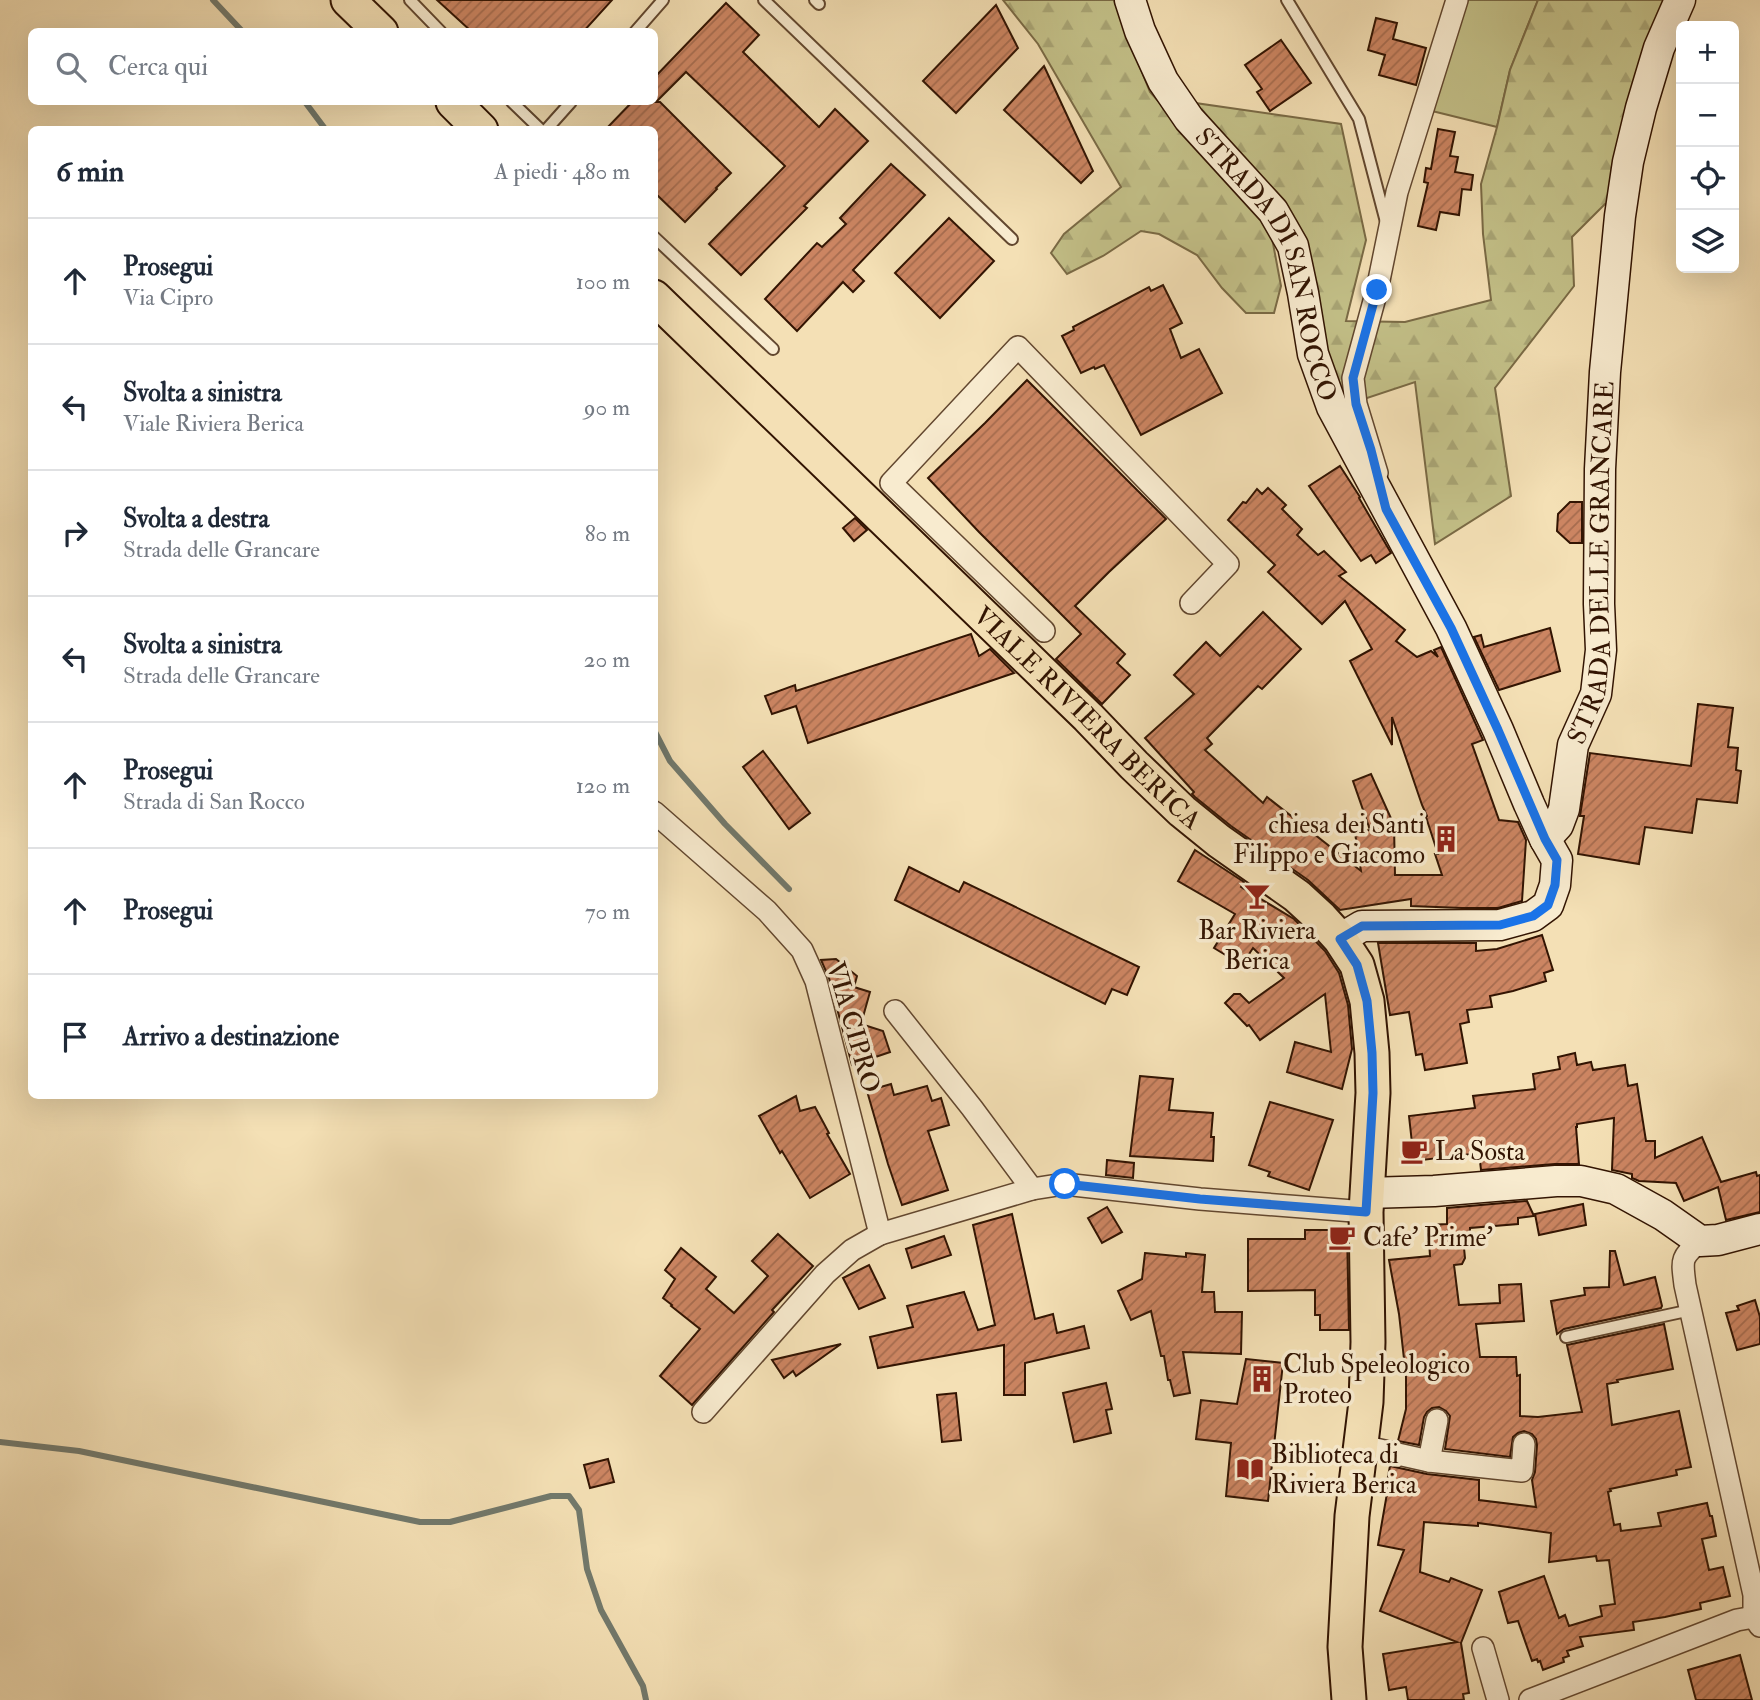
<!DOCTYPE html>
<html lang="it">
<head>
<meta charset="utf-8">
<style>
  :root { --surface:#fff; --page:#f2f2f3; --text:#1f2937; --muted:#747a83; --line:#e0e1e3 }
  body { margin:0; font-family:"IM FELL Double Pica",serif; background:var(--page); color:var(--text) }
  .controls { position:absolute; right:21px; top:21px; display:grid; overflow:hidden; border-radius:10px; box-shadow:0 7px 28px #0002 }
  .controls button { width:63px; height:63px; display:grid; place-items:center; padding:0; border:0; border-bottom:2px solid var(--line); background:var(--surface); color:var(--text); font:35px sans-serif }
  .stop { position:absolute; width:21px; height:21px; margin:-16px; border:5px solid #1a73e8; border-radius:50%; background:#fff }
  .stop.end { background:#1a73e8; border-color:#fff; box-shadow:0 2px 7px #0008 }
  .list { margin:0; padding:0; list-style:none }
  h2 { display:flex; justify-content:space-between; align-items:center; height:91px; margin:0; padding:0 28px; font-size:30px }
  h2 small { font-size:23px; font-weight:400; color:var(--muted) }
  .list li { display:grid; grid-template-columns:46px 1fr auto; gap:21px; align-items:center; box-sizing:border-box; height:126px; padding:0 28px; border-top:2px solid var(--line) }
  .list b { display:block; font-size:26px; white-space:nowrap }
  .list p { margin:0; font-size:23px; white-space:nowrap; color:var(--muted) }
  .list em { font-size:23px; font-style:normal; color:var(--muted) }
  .icon { flex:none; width:38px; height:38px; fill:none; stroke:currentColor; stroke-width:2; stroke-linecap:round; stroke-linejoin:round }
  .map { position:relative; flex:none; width:1760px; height:1700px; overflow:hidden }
  .search { position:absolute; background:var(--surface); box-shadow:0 7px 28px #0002; left:28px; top:28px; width:630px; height:77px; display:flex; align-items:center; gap:18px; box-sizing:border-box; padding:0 24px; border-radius:10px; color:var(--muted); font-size:26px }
  .panel { position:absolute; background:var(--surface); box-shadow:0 7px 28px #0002; left:28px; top:126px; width:630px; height:973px; border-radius:10px }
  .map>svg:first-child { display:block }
  .grass { fill:#c3c088; stroke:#7a6a45; stroke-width:2 }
  .forest { fill:url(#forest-firs); stroke:#7a6a45; stroke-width:2 }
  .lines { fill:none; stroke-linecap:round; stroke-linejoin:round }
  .stream { stroke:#72796c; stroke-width:6 }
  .building { fill:url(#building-hatch); stroke:#321402; stroke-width:2 }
  .lane-casing { stroke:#62472f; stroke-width:14 }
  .street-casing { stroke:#62472f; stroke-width:24 }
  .secondary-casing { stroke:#321402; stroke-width:33 }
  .primary-casing { stroke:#321402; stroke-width:37 }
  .lane { stroke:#f8ebcf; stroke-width:10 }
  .street { stroke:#f8ebcf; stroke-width:21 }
  .secondary { stroke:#f8ebcf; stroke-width:30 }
  .primary { stroke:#f4e0b5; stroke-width:33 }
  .route { stroke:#1a73e8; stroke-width:9 }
  .labels { text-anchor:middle; stroke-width:7; stroke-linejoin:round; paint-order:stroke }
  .street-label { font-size:26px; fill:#321402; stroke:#f8ebcf }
  .poi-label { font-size:26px; fill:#321402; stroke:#f8ebcf; text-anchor:start }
</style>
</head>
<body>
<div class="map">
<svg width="1760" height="1700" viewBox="0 0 1760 1700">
  <defs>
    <pattern id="forest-firs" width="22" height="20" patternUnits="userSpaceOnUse" patternTransform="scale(1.75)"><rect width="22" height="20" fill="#c3c088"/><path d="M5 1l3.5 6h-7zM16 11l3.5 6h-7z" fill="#a8a474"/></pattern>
    <pattern id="building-hatch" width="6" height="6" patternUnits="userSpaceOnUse" patternTransform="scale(1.75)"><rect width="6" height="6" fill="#cc8562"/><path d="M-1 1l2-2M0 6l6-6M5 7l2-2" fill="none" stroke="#a66c4f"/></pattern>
  </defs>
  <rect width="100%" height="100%" fill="#f4e0b5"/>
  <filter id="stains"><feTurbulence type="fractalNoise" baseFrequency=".00286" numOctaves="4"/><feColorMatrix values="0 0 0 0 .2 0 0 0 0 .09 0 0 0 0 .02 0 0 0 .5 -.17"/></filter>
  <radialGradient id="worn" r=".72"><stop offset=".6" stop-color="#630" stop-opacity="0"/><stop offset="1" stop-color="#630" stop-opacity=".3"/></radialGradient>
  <path class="grass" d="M1464 0H1538L1510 70 1497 127 1424 109Z"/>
  <g class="forest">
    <path d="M1003 0H1114L1125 30 1150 92 1193 140 1242 189 1272 238 1281 286 1274 313H1246L1222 288 1197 255 1159 234 1141 231 1103 256 1067 274 1051 253 1064 234 1121 187 1038 44Z"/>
    <path d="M1538 0H1679L1620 204H1605L1572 237 1574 286 1495 388 1511 496 1435 544 1415 382 1343 406 1284 207 1188 102 1341 124 1366 240 1346 321 1405 322 1491 300 1483 234 1481 184 1497 127 1510 70Z"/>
  </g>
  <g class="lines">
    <g class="stream">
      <path d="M213 0 243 32"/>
      <path d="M305 102 326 130"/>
      <path d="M654 730 670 761 725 824 789 889"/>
      <path d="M0 1442 79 1451 420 1522H450L551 1496H569L579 1510 587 1569 601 1610 643 1686 646 1700"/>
    </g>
  </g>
  <g class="building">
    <path d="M437 0H612L583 32H472Z"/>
    <path d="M726 3 759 35 743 52 819 127 835 109 868 141 804 206 807 208 741 275 709 244 785 166 686 72 656 102H660L731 173 716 188 717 189 685 222 654 192V130H605L632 102H654V78Z"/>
    <path d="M996 5 1018 48 956 113 923 81Z"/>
    <path d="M1376 18 1397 23 1393 39 1426 48 1416 85 1379 75 1385 55 1368 50Z"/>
    <path d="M1281 40 1311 83 1270 111 1257 92 1262 89 1245 65Z"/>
    <path d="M1044 66 1093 171 1081 183 1004 110Z"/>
    <path d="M1438 129 1455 132 1450 156 1458 157 1455 172 1473 175 1471 190 1462 189 1459 215 1440 212 1436 230 1418 226 1428 183 1424 182 1426 168 1431 169Z"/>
    <path d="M891 164 925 195 853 270 864 281 853 292 843 282 797 331 765 299 817 243 822 247 846 224 840 218Z"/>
    <path d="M949 218 994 261 940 318 895 273Z"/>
    <path d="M1163 285 1182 323 1170 329 1181 358 1199 349 1222 393 1141 435 1104 365 1095 369 1094 367 1081 373 1062 336 1074 330 1073 327 1149 287 1151 291Z"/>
    <path d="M1027 380 1166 519 1109 572 1075 606 1125 654 1117 663 1130 675 1102 704 1056 659 1081 634 979 532 928 478 985 423Z"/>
    <path d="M1340 466 1360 497 1359 498 1391 553 1376 563 1371 555 1361 561 1309 486Z"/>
    <path d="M1268 488 1286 505 1282 509 1302 529 1297 535 1318 555 1324 551 1346 572 1339 576 1405 630 1396 641 1417 657 1431 651 1438 657 1434 650 1441 647 1483 740 1472 744 1499 820 1518 822 1526 840 1522 901 1498 908H1462L1411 906V899L1340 910 1308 880 1231 826 1195 797 1192 794 1194 792 1145 738 1194 694 1174 675 1206 642 1220 656 1263 612 1301 649 1262 689 1258 686 1207 738 1212 744 1205 750 1263 803 1267 797 1361 871 1355 833 1370 830 1353 781 1371 774 1394 825 1395 875H1442L1435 854H1438L1426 817 1427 816 1422 805 1392 717V745L1350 661 1372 649 1345 601 1322 624 1268 572 1275 565 1228 520 1243 502 1246 503 1257 489 1262 494Z"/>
    <path d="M1570 502H1582V543H1570L1557 531 1558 514Z"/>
    <path d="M855 518 867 530 854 541 843 528Z"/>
    <path d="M1550 628 1560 671 1499 690 1474 637 1481 635 1484 647Z"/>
    <path d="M971 634 979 656 990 649 1014 673 808 743 796 706 772 714 765 696 795 685 796 691Z"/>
    <path d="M1698 704 1733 708 1728 747 1738 748 1736 770 1741 771 1737 803 1697 799 1692 833 1645 827 1639 864 1578 854 1584 816H1580L1590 753 1691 766Z"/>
    <path d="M763 751 810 813 789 829 743 767Z"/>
    <path d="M1195 850 1244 882 1241 887 1294 919 1325 951 1339 973 1348 1005 1352 1049 1342 1089 1287 1072 1295 1042 1331 1052 1325 994 1260 1040 1249 1025 1247 1026 1225 1003 1234 994H1240L1249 1003 1284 978 1253 948 1242 965 1214 948 1235 914 1178 881Z"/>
    <path d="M909 867 959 892 964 882 1139 967 1127 995 1112 989 1105 1004 895 900Z"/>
    <path d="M1542 935 1553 970 1544 973 1546 981 1513 991 1490 996 1492 1007 1467 1010 1469 1022 1460 1024 1467 1063 1425 1070 1422 1054 1416 1055 1409 1012 1390 1015 1378 943H1476V951L1497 949Z"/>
    <path d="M836 959 857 976 854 987 870 992 861 1024 883 1031 890 1052 852 1065 829 978 821 960Z"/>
    <path d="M1575 1053 1577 1065 1591 1062 1593 1070 1625 1065 1628 1086 1637 1084 1646 1141H1655V1158L1702 1137 1721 1182 1756 1172 1757 1176 1760 1175V1212L1726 1220 1718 1187 1684 1201 1676 1183 1639 1181 1632 1178V1174L1612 1170 1614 1118 1577 1124V1127H1576L1579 1164H1555L1481 1170 1479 1153 1414 1161 1409 1116 1475 1108 1473 1096 1535 1089 1533 1074 1560 1069 1558 1057Z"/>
    <path d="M1140 1076 1173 1079 1169 1110 1213 1113 1211 1137H1214L1213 1161 1130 1156Z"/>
    <path d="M891 1084 894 1095 927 1086 932 1101 941 1098 949 1125 928 1131 948 1190 902 1205 888 1164 867 1091Z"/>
    <path d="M796 1096 800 1111 815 1107 829 1133 827 1134 850 1174 810 1198 782 1151 780 1153 759 1116Z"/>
    <path d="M1270 1102 1333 1120 1309 1190 1268 1176 1270 1172 1249 1165Z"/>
    <path d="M1107 1160 1134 1163 1133 1178 1106 1175Z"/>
    <path d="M1527 1201 1534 1216 1518 1218V1224L1470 1228V1237L1463 1238 1465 1258 1462 1264 1454 1265 1459 1305 1500 1303 1499 1285 1521 1284 1524 1321 1476 1324 1480 1357H1516L1517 1376 1520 1375V1416L1538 1417 1582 1412 1567 1345 1664 1324 1673 1369 1617 1380 1618 1382 1607 1384 1612 1425 1679 1411 1691 1467 1676 1470 1677 1475 1610 1489 1611 1491 1608 1492 1614 1525 1620 1524 1621 1531 1661 1526 1658 1513 1707 1503 1710 1516H1712L1716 1536 1702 1539 1709 1570 1723 1567 1730 1596 1700 1603 1701 1609 1665 1617 1633 1622 1634 1630 1580 1637 1583 1646 1567 1651 1569 1656 1563 1658 1564 1662 1543 1670 1540 1661 1538 1662 1537 1659 1532 1661 1518 1621 1508 1623 1499 1592 1544 1576 1559 1618 1565 1615 1569 1626 1602 1616 1600 1606 1615 1604 1609 1560 1597 1561 1596 1556 1549 1562 1551 1533 1478 1523V1526L1424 1522 1420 1572 1449 1582 1451 1578 1482 1590 1461 1643 1469 1693 1463 1694 1464 1700H1408L1406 1687 1389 1690 1383 1654 1457 1642 1380 1611 1404 1550 1378 1545 1389 1482H1387L1390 1466 1427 1474 1479 1480V1500L1536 1507 1532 1480 1535 1472 1537 1445 1536 1439 1532 1434 1524 1431 1518 1433 1513 1437 1510 1457 1445 1449 1450 1416 1446 1411 1439 1407 1432 1408 1427 1412 1424 1417 1419 1445 1398 1441 1406 1409V1377L1399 1314 1389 1260 1430 1256 1428 1225 1447 1224V1208Z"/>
    <path d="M1583 1204 1586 1225 1539 1235 1535 1214Z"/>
    <path d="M1107 1207 1122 1232 1102 1243 1088 1218Z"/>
    <path d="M1012 1214 1035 1319 1053 1314 1057 1333 1084 1326 1089 1348 1025 1363V1395H1004V1345L878 1368 870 1337 913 1327 907 1306 964 1292 978 1330 995 1325 973 1225Z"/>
    <path d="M1305 1230H1347L1349 1330H1320V1315H1315V1290L1248 1291V1239H1305Z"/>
    <path d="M778 1234 813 1266 772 1310 774 1312 692 1405 660 1376 700 1329 671 1306 672 1305 663 1298 675 1279 665 1270 681 1248 716 1277 706 1289 734 1313 768 1276 752 1261Z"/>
    <path d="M944 1236 951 1255 912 1268 906 1249Z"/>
    <path d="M1610 1251H1615L1624 1285 1655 1277 1662 1306 1661 1308 1564 1329 1557 1334 1551 1301 1585 1295 1584 1288 1609 1287Z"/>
    <path d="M1145 1253 1186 1257V1253L1205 1255 1202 1292H1214L1215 1312H1242L1241 1354 1183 1352 1190 1393 1174 1396 1170 1380H1168L1164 1356H1161L1151 1311 1131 1320 1118 1291 1142 1279Z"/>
    <path d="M869 1265 885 1298 859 1309 843 1278Z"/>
    <path d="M1755 1300 1760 1317V1344L1737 1350 1726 1313 1739 1310 1737 1306Z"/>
    <path d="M841 1344 796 1376 793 1371 784 1378 772 1360Z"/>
    <path d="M1246 1359 1283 1363 1268 1501 1226 1496 1231 1443 1196 1439 1201 1400 1237 1404Z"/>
    <path d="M1106 1383 1112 1409 1106 1410 1111 1433 1074 1442 1063 1393Z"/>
    <path d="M956 1393 961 1440 942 1442 937 1395Z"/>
    <path d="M608 1459 614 1482 590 1488 584 1465Z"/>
    <path d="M1740 1655 1752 1700H1696L1688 1670Z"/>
  </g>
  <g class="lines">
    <defs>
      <g id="lane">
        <path d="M410 0 441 32"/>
        <path d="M764 0 1012 239"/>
        <path d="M815 0 819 4"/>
        <path d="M1287 0 1359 119 1386 222"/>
        <path d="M635 32 663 0"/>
        <path d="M512 102 541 130"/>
        <path d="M546 130 571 102"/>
        <path d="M654 237 773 349"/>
        <path d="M1566 1337 1691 1310"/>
      </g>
      <g id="street">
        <path d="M1377 473 1356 404 1353 378 1377 290 1397 192 1457 0"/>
        <path d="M1044 631 891 483 1018 347 1228 564 1191 603"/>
        <path d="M654 812 767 911 802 950 816 981 880 1234"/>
        <path d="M895 1011 972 1108 1032 1189"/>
        <path d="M1700 1241C1680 1258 1682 1260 1685 1285L1754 1595V1617L1760 1626"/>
        <path d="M703 1412 825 1274 852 1250 880 1234 1032 1189 1064 1184 1200 1199 1366 1212"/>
        <path d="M1362 1446 1429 1461 1522 1471 1524 1444"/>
        <path d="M1429 1461 1437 1420"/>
        <path d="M1483 1648 1498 1700"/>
        <path d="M1530 1700 1737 1620 1754 1617"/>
      </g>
      <g id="secondary">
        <path id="s1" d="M1130 0 1140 31 1163 81 1189 119 1273 211 1293 246 1303 293 1313 354 1332 407 1451 628 1498 730 1529 804 1545 839 1557 860 1555 885 1548 905 1533 916 1500 925 1362 926 1340 939"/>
        <path id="s2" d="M1545 839 1558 825 1564 809 1573 745 1596 694 1601 650 1599 604 1600 469 1605 372 1620 216 1628 162 1641 108 1659 48 1680 0"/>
        <path d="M1367 1193 1434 1191 1556 1181H1581L1616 1189 1663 1215 1700 1241 1718 1240 1760 1229"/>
      </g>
      <g id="primary">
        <path d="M348 0 381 32"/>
        <path d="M453 102 481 130"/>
        <path id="s3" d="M654 297 1088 717 1134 765 1182 811 1219 841 1297 896 1321 918 1340 939 1357 965 1367 1001 1372 1053 1373 1093 1366 1212 1368 1342 1366 1402 1352 1516 1345 1647 1349 1700"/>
      </g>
    </defs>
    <use href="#lane" class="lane-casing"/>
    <use href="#street" class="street-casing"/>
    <use href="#secondary" class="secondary-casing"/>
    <use href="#primary" class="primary-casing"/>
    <use href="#lane" class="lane"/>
    <use href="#street" class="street"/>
    <use href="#secondary" class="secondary"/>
    <use href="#primary" class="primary"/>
  </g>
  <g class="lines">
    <path class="route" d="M1065 1184 1200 1199 1366 1212 1373 1093 1372 1053 1367 1001 1357 965 1340 939 1362 926 1500 925 1533 916 1548 905 1555 885 1557 860 1545 839 1498 730 1451 628 1386 509 1371 450 1356 404 1353 378 1377 290"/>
  </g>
  <defs>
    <symbol id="building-bare" viewBox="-9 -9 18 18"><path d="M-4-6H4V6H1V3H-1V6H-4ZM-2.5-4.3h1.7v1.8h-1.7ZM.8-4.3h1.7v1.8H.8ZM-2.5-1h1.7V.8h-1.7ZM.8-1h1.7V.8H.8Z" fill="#8f2418" stroke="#f8ebcf" stroke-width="2.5" paint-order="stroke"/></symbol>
    <symbol id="bar-bare" viewBox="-9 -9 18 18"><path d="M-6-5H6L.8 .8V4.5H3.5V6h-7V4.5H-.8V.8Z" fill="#8f2418" stroke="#f8ebcf" stroke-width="2.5" paint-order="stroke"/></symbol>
    <symbol id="cafe-bare" viewBox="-9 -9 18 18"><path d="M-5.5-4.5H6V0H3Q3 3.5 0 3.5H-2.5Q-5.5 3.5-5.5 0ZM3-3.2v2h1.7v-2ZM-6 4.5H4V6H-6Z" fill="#8f2418" stroke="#f8ebcf" stroke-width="2.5" paint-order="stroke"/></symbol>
    <symbol id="library-bare" viewBox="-9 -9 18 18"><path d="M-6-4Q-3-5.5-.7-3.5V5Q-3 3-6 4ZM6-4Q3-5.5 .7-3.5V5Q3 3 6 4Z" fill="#8f2418" stroke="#f8ebcf" stroke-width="2.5" paint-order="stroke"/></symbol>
  </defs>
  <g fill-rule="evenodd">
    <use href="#building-bare" x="1427" y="820" width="38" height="38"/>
    <use href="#bar-bare" x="1238" y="877" width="38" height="38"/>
    <use href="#cafe-bare" x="1395" y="1132" width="38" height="38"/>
    <use href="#cafe-bare" x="1323" y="1218" width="38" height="38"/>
    <use href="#building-bare" x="1243" y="1360" width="38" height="38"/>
    <use href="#library-bare" x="1231" y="1450" width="38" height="38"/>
  </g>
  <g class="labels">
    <g class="street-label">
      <text dy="9" stroke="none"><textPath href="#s1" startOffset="304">STRADA DI SAN ROCCO</textPath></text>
      <text dy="9" stroke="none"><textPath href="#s2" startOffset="287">STRADA DELLE GRANCARE</textPath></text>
      <text dy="9" stroke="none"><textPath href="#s3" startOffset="604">VIALE RIVIERA BERICA</textPath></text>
      <text transform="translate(854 1027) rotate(74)" y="9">VIA CIPRO</text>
    </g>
    <g class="poi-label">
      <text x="1425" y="833" text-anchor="end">chiesa dei Santi<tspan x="1425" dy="30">Filippo e Giacomo</tspan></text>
      <text x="1257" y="939" text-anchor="middle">Bar Riviera<tspan x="1257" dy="30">Berica</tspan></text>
      <text x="1435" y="1160">La Sosta</text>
      <text x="1363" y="1246">Cafe' Prime'</text>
      <text x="1283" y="1373">Club Speleologico<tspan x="1283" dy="30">Proteo</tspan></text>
      <text x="1271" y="1463">Biblioteca di<tspan x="1271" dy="30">Riviera Berica</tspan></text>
    </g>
  </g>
  <rect width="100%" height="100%" filter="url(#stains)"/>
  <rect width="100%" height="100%" fill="url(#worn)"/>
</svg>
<div class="controls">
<button>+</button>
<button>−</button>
<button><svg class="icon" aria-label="locate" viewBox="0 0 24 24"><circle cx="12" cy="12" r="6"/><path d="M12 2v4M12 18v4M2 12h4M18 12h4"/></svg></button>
<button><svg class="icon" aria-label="layers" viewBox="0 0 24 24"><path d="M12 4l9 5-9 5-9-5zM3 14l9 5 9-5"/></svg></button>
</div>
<div class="stop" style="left:1065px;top:1184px"></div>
<div class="stop end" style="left:1377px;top:290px"></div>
<div class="search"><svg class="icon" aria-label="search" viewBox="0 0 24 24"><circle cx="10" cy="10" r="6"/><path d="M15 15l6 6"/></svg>Cerca qui</div>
<section class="panel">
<h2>6 min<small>A piedi · 480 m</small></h2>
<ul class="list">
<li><svg class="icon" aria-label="ahead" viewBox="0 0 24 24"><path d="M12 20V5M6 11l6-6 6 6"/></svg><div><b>Prosegui</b><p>Via Cipro</p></div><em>100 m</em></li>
<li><svg class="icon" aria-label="left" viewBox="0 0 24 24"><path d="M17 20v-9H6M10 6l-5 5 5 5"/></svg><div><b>Svolta a sinistra</b><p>Viale Riviera Berica</p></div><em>90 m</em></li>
<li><svg class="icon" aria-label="right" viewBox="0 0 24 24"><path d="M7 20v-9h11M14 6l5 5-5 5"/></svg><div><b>Svolta a destra</b><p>Strada delle Grancare</p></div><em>80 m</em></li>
<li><svg class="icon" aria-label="left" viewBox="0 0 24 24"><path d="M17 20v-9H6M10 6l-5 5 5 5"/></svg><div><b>Svolta a sinistra</b><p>Strada delle Grancare</p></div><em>20 m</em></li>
<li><svg class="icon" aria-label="ahead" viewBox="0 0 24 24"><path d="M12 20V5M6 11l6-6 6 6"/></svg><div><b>Prosegui</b><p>Strada di San Rocco</p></div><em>120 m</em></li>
<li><svg class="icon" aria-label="ahead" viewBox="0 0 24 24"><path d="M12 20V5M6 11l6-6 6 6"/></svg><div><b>Prosegui</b></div><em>70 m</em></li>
<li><svg class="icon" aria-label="arrive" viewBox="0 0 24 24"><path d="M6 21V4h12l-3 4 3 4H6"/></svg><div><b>Arrivo a destinazione</b></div></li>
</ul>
</section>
</div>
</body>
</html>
